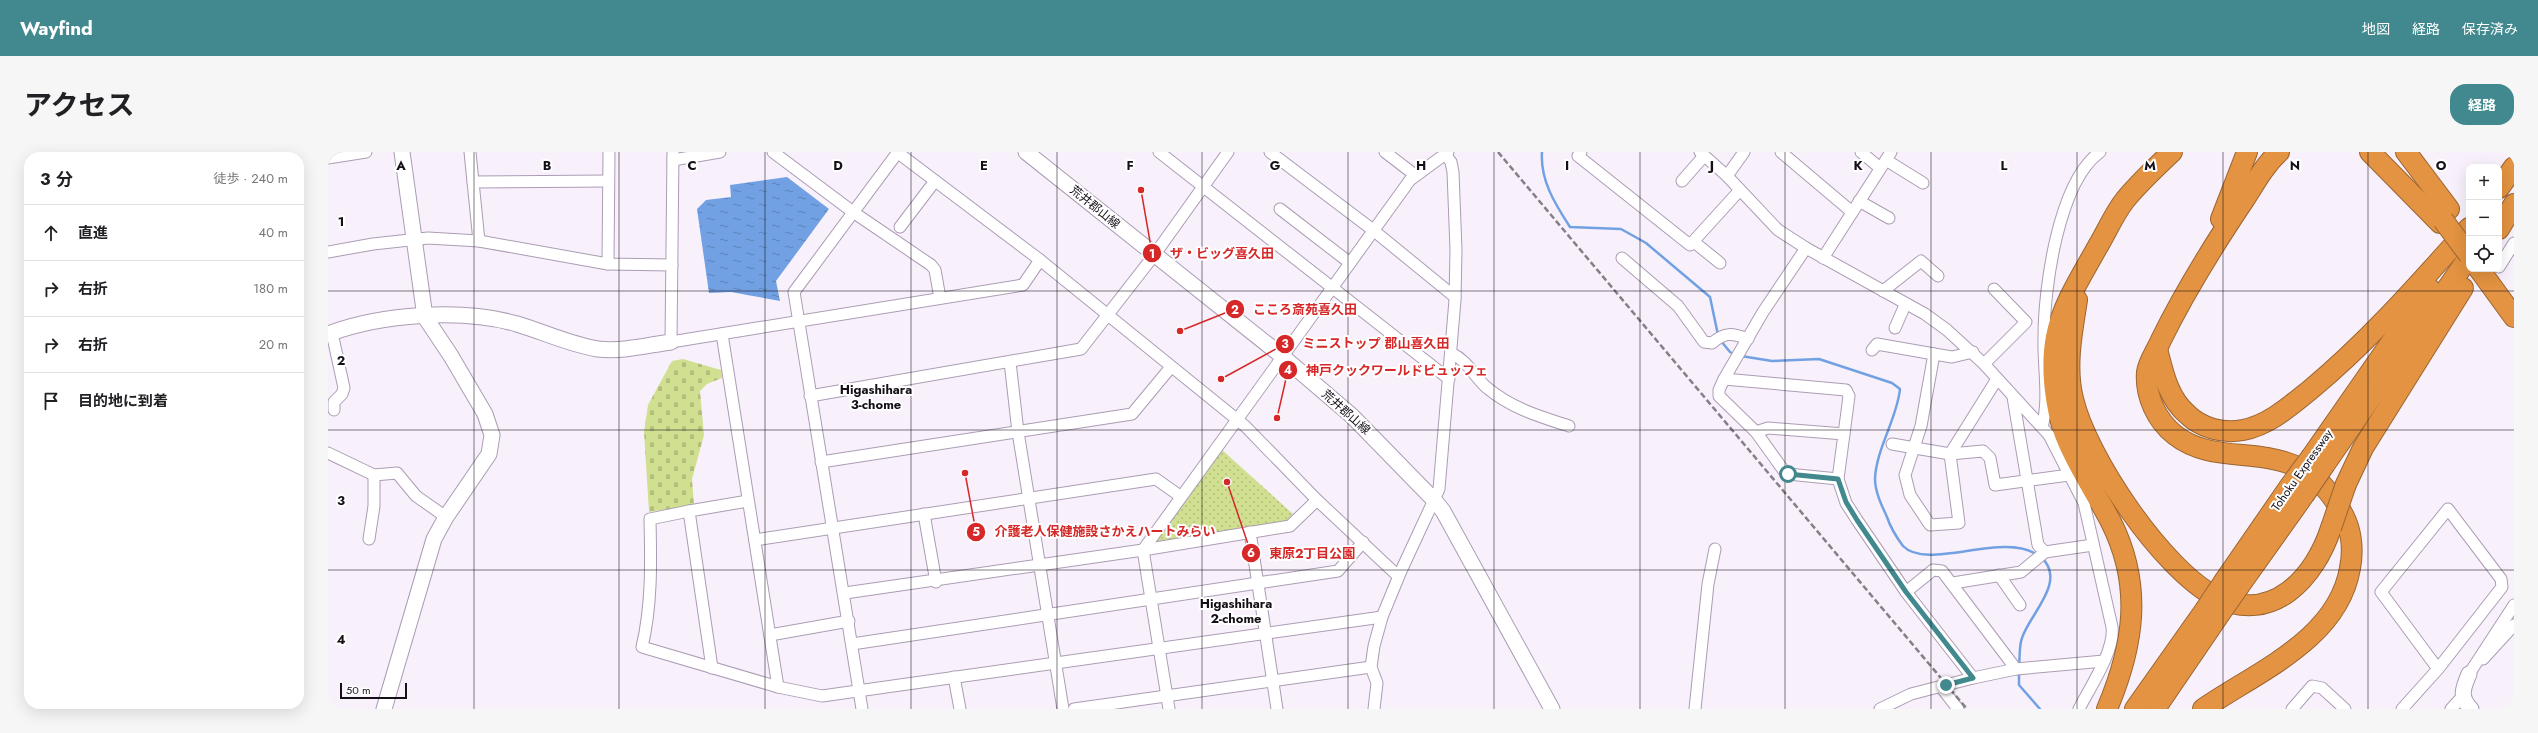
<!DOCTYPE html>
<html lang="ja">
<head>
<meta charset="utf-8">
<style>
  :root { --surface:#fff; --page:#f6f6f6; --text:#202124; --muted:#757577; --line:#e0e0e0; --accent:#41898e }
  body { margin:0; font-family:Jost,"Noto Sans JP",sans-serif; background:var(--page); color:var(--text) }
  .controls { position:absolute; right:12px; top:12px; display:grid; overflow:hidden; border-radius:8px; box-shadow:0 4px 16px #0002 }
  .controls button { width:36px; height:36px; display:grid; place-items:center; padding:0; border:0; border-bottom:1px solid var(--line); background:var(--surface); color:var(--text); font:20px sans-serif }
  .scale { position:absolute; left:12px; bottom:10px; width:67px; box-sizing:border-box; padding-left:4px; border:2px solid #150f17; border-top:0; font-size:11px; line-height:14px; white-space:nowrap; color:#150f17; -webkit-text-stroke:3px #fff; paint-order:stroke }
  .stop { position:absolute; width:12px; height:12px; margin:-9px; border:3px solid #41898e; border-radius:50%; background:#fff }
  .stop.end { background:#41898e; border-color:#fff; box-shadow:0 1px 4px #0008 }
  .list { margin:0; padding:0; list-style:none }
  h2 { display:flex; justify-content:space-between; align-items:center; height:52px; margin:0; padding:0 16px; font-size:17px }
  h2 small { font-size:13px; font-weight:400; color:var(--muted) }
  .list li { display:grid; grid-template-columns:26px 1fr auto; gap:12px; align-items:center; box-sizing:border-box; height:56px; padding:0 16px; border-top:1px solid var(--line) }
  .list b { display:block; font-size:15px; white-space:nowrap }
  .list em { font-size:13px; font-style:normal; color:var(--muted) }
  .icon { flex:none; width:22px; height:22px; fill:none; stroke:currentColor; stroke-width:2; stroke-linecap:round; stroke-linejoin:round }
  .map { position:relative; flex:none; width:2186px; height:557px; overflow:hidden; border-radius:16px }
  header { display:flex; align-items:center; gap:24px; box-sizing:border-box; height:56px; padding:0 20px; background:var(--accent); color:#fff }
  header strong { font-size:19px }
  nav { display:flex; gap:22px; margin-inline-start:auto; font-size:14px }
  .intro { display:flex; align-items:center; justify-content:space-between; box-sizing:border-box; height:96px; padding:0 24px }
  h1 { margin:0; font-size:28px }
  .button { padding:10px 18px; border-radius:16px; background:var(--accent); color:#fff; font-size:14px; font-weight:700 }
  main { display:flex; gap:24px; padding:0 24px }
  aside { flex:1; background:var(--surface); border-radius:16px; box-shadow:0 4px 16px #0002 }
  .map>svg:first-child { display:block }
  .grass { fill:url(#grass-dots) }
  .cemetery { fill:url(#cemetery-stones) }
  .water { fill:url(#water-ripples) }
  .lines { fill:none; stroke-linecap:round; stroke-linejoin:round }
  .stream { stroke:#72a1e3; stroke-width:2.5 }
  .street-casing { stroke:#ac9cb4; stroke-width:13 }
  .secondary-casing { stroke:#ac9cb4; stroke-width:17 }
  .highway-casing { stroke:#9b6532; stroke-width:22 }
  .street { stroke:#fff; stroke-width:11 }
  .secondary { stroke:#fff; stroke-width:15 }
  .highway { stroke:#e39341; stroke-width:20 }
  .rail { stroke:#857f88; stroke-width:2.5; stroke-dasharray:6 3; stroke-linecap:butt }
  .highway-bridge-casing { stroke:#9b6532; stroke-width:22; stroke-linecap:butt }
  .highway-bridge { stroke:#e39341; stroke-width:20 }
  .route { stroke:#41898e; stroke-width:5 }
  .grid { fill:none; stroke:#150f17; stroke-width:1; stroke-opacity:0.55 }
  .labels { text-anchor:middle; stroke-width:4; stroke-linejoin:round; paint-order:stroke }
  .street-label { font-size:12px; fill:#150f17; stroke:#fff }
  .neighbourhood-label { font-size:13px; font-weight:bold; fill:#150f17; stroke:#fff }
  .grid-label { font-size:13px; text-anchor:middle; font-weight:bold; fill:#150f17; stroke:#fff; stroke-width:4; stroke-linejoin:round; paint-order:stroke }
  .leader { fill:none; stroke:#d62828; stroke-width:1.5 }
  .callout-dot { fill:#d62828; stroke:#fff; stroke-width:1.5 }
  .mark-label { font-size:12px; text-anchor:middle; font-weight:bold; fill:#fff }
  .callout-label { font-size:13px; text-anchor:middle; font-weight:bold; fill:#d62828; stroke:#fff; stroke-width:4; stroke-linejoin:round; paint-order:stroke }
</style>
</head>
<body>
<header>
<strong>Wayfind</strong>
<nav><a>地図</a><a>経路</a><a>保存済み</a></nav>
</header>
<div class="intro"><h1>アクセス</h1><a class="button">経路</a></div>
<main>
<aside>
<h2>3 分<small>徒歩 · 240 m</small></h2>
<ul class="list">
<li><svg class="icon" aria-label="ahead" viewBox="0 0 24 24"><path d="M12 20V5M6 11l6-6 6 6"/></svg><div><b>直進</b></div><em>40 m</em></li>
<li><svg class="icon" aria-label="right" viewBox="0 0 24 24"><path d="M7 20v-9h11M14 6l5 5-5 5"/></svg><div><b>右折</b></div><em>180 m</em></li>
<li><svg class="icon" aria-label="right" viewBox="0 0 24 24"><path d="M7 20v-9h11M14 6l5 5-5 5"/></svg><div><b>右折</b></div><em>20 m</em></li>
<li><svg class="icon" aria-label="arrive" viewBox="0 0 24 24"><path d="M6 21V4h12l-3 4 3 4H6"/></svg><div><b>目的地に到着</b></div></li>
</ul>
</aside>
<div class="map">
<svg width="2186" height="557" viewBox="0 0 2186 557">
  <defs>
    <pattern id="grass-dots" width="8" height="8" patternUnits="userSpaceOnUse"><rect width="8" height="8" fill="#d0df90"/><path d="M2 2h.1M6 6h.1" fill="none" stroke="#b2be7b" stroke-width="1.8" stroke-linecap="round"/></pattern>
    <pattern id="cemetery-stones" width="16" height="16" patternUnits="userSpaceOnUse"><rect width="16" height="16" fill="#d0df90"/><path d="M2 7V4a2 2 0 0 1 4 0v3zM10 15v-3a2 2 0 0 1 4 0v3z" fill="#b2be7b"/></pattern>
    <pattern id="water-ripples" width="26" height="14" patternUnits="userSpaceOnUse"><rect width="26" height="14" fill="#72a1e3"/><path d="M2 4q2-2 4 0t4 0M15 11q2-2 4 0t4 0" fill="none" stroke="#5c82b7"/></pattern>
  </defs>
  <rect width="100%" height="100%" fill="#f8f1fc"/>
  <path class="grass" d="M893 297 965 362 958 370 826 392Z"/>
  <path class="cemetery" d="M355 207 393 218 394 226 379 232 372 239 376 283 364 327 366 353 321 360 316 280 320 253 344 209Z"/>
  <path class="water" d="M459 25 501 57 448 129 452 149 403 140 381 141 369 57 378 48 403 45 402 33Z"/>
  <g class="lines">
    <g class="stream">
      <path d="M1214 0C1212 28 1227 52 1242 75L1293 77 1318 91 1382 145 1390 183"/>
      <path d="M1393 189 1402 200 1406 202"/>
      <path d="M1413 204 1444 209 1491 207 1564 231 1572 237C1569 267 1548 297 1547 327 1547 340 1554 354 1559 365 1562 374 1569 386 1575 394 1599 419 1674 380 1708 402"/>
      <path d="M1691 514C1692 505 1691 494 1694 486 1701 463 1739 430 1714 406"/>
      <path d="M1691 519V533L1712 557"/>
    </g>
    <defs>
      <g id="street">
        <path d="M142 0 151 89"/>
        <path d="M345 0 343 190 695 133 712 108"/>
        <path d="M445 0 525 60 603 113 607 118 612 146"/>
        <path d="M569 0 712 108 917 274 989 348 1070 424"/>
        <path d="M831 0 1121 227"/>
        <path d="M942 0 1045 78 1127 145"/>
        <path d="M1057 0 1087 23"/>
        <path d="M1253 0 1250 4 1362 93 1412 38"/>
        <path d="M1372 0 1399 24 1450 78 1478 96 1597 162 1619 178 1656 212 1721 283 1756 351 1784 475C1787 499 1762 535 1751 557"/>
        <path d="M1453 0 1524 60"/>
        <path d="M1533 0 1552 16"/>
        <path d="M0 6 38 0"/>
        <path d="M345 8 392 0"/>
        <path d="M1558 8 1595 31"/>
        <path d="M1399 24 1416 0"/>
        <path d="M1354 29 1376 4"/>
        <path d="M145 30 280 29"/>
        <path d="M1531 49 1561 66"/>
        <path d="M952 57 1022 111"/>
        <path d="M572 75 607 29"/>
        <path d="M1366 90 1392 111"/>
        <path d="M1478 96 1435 160 1396 227 1391 238V244L1428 280 1456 319 1460 322 1510 327 1518 351 1529 368 1578 440 1645 526"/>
        <path d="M0 100 45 92 100 86 151 89 280 112 344 113"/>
        <path d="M1294 106 1350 154 1376 190 1384 191C1397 180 1404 181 1420 187"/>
        <path d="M1495 106 1563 0"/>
        <path d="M280 112 281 0"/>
        <path d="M2171 115 2186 91"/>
        <path d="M1555 139 1593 109 1610 124"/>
        <path d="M1567 176 1577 153"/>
        <path d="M4 181 16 236 14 242 6 250V258"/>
        <path d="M394 182 450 535"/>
        <path d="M1544 198 1549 192 1606 202"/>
        <path d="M1645 200 1624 205 1606 202 1593 274 1577 323 1582 343 1602 373 1631 371 1622 302 1669 227"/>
        <path d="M1123 201C1140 209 1145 223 1158 235 1183 256 1210 264 1241 274"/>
        <path d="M682 210 690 280 735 557"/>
        <path d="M1656 212 1698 170 1666 137"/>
        <path d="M1396 227 1518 238 1521 244 1516 282"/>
        <path d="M482 244 753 197 827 102 900 0"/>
        <path d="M1685 245 1710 393 1717 400"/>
        <path d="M1714 275C1722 248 1715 214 1716 185 1716 137 1730 30 1772 0"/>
        <path d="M1428 280 1440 276 1516 282 1510 327"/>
        <path d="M1564 292 1622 302 1655 299 1662 306 1667 333 1741 323"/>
        <path d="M0 301 46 323 69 321 88 344 118 365"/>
        <path d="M493 310 804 262 843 215"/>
        <path d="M361 359 322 367C323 410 324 453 314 495L450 535 494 544 1054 465"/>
        <path d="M596 362 608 430"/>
        <path d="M922 380 949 557"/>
        <path d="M41 387 46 354V323"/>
        <path d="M427 388 828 327 852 344"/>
        <path d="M1671 423 1692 453"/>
        <path d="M1625 431 1693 420 1717 400 1765 393"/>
        <path d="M1578 440 1605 418 1614 419 1688 517"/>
        <path d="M517 441 815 398 962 374 989 348"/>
        <path d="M442 483 521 469"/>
        <path d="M524 492 1010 419 1035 390"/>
        <path d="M2155 507 2186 473"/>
        <path d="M384 516 361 359 420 349"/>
        <path d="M2141 522 2186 453"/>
        <path d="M626 525 632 557"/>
        <path d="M1613 535 1630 557"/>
        <path d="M534 557 466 140 570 0"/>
        <path d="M746 557 1043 515"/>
        <path d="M841 557 815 398 1082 28 1120 0"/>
        <path d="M1046 557 1049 531 1043 515 1046 494 1054 465 1073 419 1111 337 1127 148 1128 98 1125 20 1123 10 1117 2"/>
        <path d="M1367 557 1380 432 1387 397"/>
        <path d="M1552 557 1583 542 1645 526 1688 517 1776 509"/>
        <path d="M1964 557 1984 534 1994 536 2017 557"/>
        <path d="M2074 557 2110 517 2174 435 2173 427 2120 357 2053 440 2110 517"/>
        <path d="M2123 557 2134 545"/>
      </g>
      <g id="secondary">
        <path d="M698 0 954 204 1024 264 1107 349 1115 359 1224 557"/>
        <path d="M0 182C53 162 134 156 189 172 216 180 243 193 270 197 294 200 320 193 343 190"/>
        <path d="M2141 522C2135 536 2131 545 2143 557"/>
        <path d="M56 557 106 387 118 365 161 302 164 283 157 262 123 204 97 165 74 0"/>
      </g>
      <g id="highway">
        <path d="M2042 0 2112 71"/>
        <path d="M2078 0 2121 57"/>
        <path d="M2171 36 2186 15"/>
        <path d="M1893 67 1919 0"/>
        <path d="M2171 77 2186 52"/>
        <path d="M2151 117 2186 165"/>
        <path d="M1749 148C1744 180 1737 215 1745 247 1759 306 1834 417 1888 445 1945 473 1987 425 2003 376"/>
        <path d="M1829 197C1835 220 1840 246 1859 262 1873 276 1895 282 1915 278 1941 273 1962 254 1982 238 2040 190 2090 133 2141 76"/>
        <path d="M1984 304 2101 136"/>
        <path d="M1997 312 2141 105"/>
        <path d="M2018 332 2035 296 2135 136"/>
        <path d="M1897 428 1962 334"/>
        <path d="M1912 433 1976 343"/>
        <path d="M1779 557C1806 493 1815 434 1783 370 1768 341 1749 314 1737 283 1727 254 1722 215 1728 185 1734 153 1754 123 1770 94 1779 79 1786 62 1797 48 1811 31 1828 15 1844 0"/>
        <path d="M1807 557 1877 458"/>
        <path d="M1827 557 1891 463"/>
        <path d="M1875 557C1928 520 2010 488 2022 416 2025 401 2024 383 2018 369 2007 344 1990 324 1965 313 1927 297 1881 310 1847 283 1829 269 1817 244 1819 220 1820 210 1829 198 1833 188 1858 137 1887 91 1918 45 1928 29 1937 13 1951 0"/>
      </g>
    </defs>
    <use href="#street" class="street-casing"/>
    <use href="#secondary" class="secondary-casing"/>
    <use href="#highway" class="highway-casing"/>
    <use href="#street" class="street"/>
    <use href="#secondary" class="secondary"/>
    <use href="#highway" class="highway"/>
    <path class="rail" d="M1170 0 1639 557"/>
    <defs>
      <g id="highway-bridge">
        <path d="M2115 68 2141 103"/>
        <path d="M1962 334 1984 304"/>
        <path d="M1976 343 1997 312"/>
        <path d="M2003 376 2018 332"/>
        <path d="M1877 458 1897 428"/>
        <path d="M1891 463 1912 433"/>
      </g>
    </defs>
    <use href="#highway-bridge" class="highway-bridge-casing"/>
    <use href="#highway-bridge" class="highway-bridge"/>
  </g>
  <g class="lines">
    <path class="route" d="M1460 322 1510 327 1518 350 1529 368 1578 440 1645 526 1618 533"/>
  </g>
  <path class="grid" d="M146 0V557M291 0V557M437 0V557M583 0V557M729 0V557M874 0V557M1020 0V557M1166 0V557M1312 0V557M1457 0V557M1603 0V557M1749 0V557M1895 0V557M2040 0V557M0 139H2186M0 278H2186M0 418H2186"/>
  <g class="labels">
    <g class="street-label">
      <text transform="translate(767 55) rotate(39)" y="4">荒井郡山線</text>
      <text transform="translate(1018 260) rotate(42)" y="4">荒井郡山線</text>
      <text transform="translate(1974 318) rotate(-55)" y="4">Tohoku Expressway</text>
    </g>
    <g class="neighbourhood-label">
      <text x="548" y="242">Higashihara<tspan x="548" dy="15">3-chome</tspan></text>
      <text x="908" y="456">Higashihara<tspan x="908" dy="15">2-chome</tspan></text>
    </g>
  </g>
  <g class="grid-label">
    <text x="73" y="18">A</text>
    <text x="219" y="18">B</text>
    <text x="364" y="18">C</text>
    <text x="510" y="18">D</text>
    <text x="656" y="18">E</text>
    <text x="802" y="18">F</text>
    <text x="947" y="18">G</text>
    <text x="1093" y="18">H</text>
    <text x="1239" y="18">I</text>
    <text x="1384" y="18">J</text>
    <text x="1530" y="18">K</text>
    <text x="1676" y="18">L</text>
    <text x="1822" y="18">M</text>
    <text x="1967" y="18">N</text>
    <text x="2113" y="18">O</text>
    <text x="13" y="74">1</text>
    <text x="13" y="213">2</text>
    <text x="13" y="353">3</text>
    <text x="13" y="492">4</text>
  </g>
  <path class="leader" d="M813 38L824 101M852 179L907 157M893 227L957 192M949 266L960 218M637 321L648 380M899 330L923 401"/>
  <g class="callout-dot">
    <circle cx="813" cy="38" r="4"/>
    <circle cx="852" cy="179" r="4"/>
    <circle cx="893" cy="227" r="4"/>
    <circle cx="949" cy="266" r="4"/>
    <circle cx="637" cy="321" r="4"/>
    <circle cx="899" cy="330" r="4"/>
    <circle cx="824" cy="101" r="10"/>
    <circle cx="907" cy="157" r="10"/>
    <circle cx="957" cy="192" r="10"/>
    <circle cx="960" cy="218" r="10"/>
    <circle cx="648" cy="380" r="10"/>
    <circle cx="923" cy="401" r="10"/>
  </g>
  <g class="mark-label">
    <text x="824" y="106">1</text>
    <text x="907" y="162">2</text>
    <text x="957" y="196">3</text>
    <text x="960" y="222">4</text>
    <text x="648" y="384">5</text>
    <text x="923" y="405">6</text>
  </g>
  <g class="callout-label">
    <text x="894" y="106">ザ・ビッグ喜久田</text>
    <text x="977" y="162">こころ斎苑喜久田</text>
    <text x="1048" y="196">ミニストップ 郡山喜久田</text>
    <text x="1069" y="223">神戸クックワールドビュッフェ</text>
    <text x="777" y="384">介護老人保健施設さかえハートみらい</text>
    <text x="984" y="406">東原２丁目公園</text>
  </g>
</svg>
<div class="controls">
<button>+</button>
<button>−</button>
<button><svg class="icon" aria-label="locate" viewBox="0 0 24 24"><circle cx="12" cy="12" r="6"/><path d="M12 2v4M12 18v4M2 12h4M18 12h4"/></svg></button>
</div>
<div class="scale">50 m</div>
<div class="stop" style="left:1460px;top:322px"></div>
<div class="stop end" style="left:1618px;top:533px"></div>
</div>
</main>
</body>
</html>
